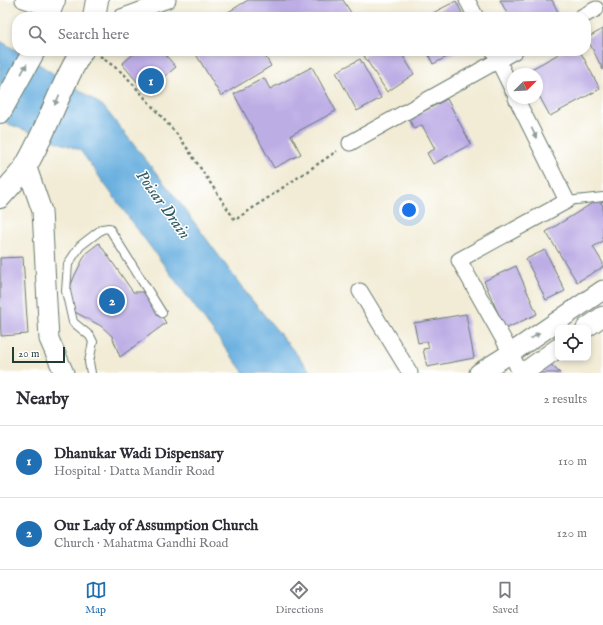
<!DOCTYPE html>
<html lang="en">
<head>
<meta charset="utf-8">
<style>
  :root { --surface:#fff; --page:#f2f2f3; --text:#2b2b33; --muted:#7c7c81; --line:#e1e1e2; --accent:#1f6fb2 }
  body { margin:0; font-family:"IM FELL English",serif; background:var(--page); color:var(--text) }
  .controls { position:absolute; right:12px; bottom:12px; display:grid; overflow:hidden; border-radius:8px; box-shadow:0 2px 6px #0003 }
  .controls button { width:36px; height:36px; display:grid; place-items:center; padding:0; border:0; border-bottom:1px solid var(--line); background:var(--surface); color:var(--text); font:20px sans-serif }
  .compass { position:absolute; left:507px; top:68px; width:36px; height:36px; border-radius:50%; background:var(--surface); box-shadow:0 2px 6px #0003; rotate:66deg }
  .scale { position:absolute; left:12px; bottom:10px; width:53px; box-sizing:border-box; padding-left:4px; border:2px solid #1f3d34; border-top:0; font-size:11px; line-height:14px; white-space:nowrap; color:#1f3d34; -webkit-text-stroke:3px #fff; paint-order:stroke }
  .you { position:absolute; left:409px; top:210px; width:14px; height:14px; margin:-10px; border:3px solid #fff; border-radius:50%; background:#1a73e8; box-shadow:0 0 0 6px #1a73e833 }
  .badge { display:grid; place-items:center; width:26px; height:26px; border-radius:50%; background:var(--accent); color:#fff; font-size:13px; font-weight:700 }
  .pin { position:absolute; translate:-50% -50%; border:2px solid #fff; box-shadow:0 1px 4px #0006 }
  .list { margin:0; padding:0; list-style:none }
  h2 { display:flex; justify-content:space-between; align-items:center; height:52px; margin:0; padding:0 16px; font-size:17px }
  h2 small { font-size:13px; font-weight:400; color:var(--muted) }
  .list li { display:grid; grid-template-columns:26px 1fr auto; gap:12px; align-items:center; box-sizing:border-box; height:72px; padding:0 16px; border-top:1px solid var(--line) }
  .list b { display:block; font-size:15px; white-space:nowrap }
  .list p { margin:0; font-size:13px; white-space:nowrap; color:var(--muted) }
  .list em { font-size:13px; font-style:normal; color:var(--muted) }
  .icon { flex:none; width:22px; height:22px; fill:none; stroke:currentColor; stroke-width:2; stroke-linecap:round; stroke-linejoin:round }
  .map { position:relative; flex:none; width:603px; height:373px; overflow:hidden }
  .search { position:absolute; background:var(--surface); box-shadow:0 2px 6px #0003; left:12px; right:12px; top:12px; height:44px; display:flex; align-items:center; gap:10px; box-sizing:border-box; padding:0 14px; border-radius:16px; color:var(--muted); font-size:15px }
  .sheet { height:196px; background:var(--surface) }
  nav { display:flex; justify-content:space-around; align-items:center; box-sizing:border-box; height:56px; border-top:1px solid var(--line); background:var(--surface); font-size:11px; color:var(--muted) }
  nav a { display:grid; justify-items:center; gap:2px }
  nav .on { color:var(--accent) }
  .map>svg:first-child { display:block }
  .water { fill:#68afdf; stroke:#44768a }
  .building { fill:#bdade5 }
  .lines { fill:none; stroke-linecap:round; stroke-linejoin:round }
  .service-casing { stroke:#697a6d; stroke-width:10 }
  .minor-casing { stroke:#697a6d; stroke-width:17 }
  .tertiary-casing { stroke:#697a6d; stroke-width:21 }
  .secondary-casing { stroke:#697a6d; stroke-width:24 }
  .path { stroke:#697a6d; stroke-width:2.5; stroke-dasharray:3 3; stroke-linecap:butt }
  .service { stroke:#fff; stroke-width:8 }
  .minor { stroke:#fff; stroke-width:15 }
  .tertiary { stroke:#fff; stroke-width:19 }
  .secondary { stroke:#fff; stroke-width:22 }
  .oneway { fill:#8f9e9a }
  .labels { text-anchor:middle; stroke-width:3; stroke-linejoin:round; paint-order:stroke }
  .water-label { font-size:17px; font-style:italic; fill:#355f67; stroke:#fff }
</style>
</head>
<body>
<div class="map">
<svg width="603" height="373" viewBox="0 0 603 373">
  <rect width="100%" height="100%" fill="#fff"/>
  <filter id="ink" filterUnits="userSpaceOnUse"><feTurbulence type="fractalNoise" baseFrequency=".025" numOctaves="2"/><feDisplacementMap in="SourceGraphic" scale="8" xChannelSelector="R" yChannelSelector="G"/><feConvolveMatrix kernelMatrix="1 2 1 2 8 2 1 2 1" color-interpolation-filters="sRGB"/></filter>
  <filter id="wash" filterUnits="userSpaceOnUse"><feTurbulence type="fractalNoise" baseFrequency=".012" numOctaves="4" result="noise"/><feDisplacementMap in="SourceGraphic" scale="16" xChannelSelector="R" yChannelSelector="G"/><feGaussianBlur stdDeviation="0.9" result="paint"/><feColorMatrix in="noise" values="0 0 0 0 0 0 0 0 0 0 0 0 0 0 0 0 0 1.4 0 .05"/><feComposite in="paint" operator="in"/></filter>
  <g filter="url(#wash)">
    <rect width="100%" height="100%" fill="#f2ecd6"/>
    <path class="water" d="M0 41 28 57 103 106 180 203 247 294 312 373H244L132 222 80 150 0 121Z"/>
    <g id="blocks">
      <g class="building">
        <path d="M248 0H343L353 16 352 17H220Z"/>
        <path d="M500 0H552L558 12 547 17H509Z"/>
        <path d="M456 1 464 17H425Z"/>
        <path d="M603 29V70L587 38Z"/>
        <path d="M137 51H162L176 67 146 92 122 64Z"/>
        <path d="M194 51H262L271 66 221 96Z"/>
        <path d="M372 51H400L414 74 387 92 364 56Z"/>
        <path d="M427 51H459L433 64Z"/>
        <path d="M564 51H580L600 89 550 116 537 92V74H527L526 72Z"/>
        <path d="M360 59 381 98 357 111 336 72Z"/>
        <path d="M312 67 336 111 291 135 301 154 274 168 234 94 264 78 270 89Z"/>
        <path d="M447 99 471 144 433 164 427 153 435 149 422 125 414 129 409 119Z"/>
        <path d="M599 199 603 206V241L593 247 603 263V267L577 282 546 232Z"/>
        <path d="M99 243 133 292H147L166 323 120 357 112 336 101 326 73 311 68 292 75 275 86 253Z"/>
        <path d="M545 250 565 291 546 300 526 259Z"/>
        <path d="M23 257 28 334 1 336 0 316V258Z"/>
        <path d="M516 266 537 314 505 329 484 281Z"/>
        <path d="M466 314 474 358 427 367 423 349 429 348 427 341 418 343 414 323Z"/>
        <path d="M548 362 560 373H539Z"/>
      </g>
    </g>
  </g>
  <g filter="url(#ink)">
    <use href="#blocks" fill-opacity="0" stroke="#697a6d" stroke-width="1"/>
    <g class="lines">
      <defs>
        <g id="service">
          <path d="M567 201 603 197"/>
          <path d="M91 373 89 362 93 342 90 336 73 322 66 291 68 264 80 246 102 229 109 228 162 313"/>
        </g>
        <g id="minor">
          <path d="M23 0 50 9"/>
          <path d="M467 0 476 17"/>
          <path d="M121 17 168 0"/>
          <path d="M581 17 596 9"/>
          <path d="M494 52 513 91"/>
          <path d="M516 98 567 201 459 260 511 353 520 373"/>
          <path d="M350 143 515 51"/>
          <path d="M360 291 410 373"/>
        </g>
        <g id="tertiary">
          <path d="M26 165 42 211 49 339 64 373"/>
          <path d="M586 328 603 316"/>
          <path d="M479 373 511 353 603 290"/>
          <path d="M523 373 558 348"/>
        </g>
        <g id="secondary">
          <path d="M47 17 54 0"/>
          <path d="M94 17 97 0"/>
          <path d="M0 112 34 51"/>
          <path d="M0 197C8 187 21 175 27 164 48 128 60 86 82 51"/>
        </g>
      </defs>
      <use href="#service" class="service-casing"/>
      <use href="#minor" class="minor-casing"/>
      <use href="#tertiary" class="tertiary-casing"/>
      <use href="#secondary" class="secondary-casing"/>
      <path class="path" d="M100 56 124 74 181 139 235 220 337 151"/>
      <use href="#service" class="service"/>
      <use href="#minor" class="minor"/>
      <use href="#tertiary" class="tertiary"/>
      <use href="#secondary" class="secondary"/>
    </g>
    <defs><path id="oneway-solid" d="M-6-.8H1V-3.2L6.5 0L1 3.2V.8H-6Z"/></defs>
    <g class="oneway">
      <use href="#oneway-solid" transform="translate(24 69) rotate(-61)"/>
      <use href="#oneway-solid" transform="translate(57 100) rotate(115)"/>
      <use href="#oneway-solid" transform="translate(534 133) rotate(64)"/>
      <use href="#oneway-solid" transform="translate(535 336) rotate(-34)"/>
    </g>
  </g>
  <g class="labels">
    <g class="water-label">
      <text transform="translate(164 204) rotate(54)" y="6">Poisar Drain</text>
    </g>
  </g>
</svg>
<div class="controls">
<button><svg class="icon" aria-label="locate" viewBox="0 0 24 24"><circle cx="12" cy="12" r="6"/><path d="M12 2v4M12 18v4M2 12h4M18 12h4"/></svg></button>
</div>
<svg class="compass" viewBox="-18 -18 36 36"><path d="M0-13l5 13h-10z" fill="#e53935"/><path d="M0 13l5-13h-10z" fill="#7c7c81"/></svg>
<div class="scale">20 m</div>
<div class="you"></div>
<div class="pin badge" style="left:151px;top:81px">1</div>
<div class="pin badge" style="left:112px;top:301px">2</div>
<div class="search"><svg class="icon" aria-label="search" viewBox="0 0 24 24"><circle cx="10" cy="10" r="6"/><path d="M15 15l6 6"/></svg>Search here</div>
</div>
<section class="sheet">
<h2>Nearby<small>2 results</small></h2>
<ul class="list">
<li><span class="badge">1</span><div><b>Dhanukar Wadi Dispensary</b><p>Hospital · Datta Mandir Road</p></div><em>110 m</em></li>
<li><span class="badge">2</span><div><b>Our Lady of Assumption Church</b><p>Church · Mahatma Gandhi Road</p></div><em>120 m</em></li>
</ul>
</section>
<nav>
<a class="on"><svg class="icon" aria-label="map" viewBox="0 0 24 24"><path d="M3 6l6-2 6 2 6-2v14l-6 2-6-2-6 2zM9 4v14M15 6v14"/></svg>Map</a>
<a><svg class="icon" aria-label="directions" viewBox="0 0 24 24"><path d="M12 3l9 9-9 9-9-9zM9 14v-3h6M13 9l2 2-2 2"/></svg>Directions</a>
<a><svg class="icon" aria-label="saved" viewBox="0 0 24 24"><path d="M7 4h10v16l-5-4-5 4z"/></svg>Saved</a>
</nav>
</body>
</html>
